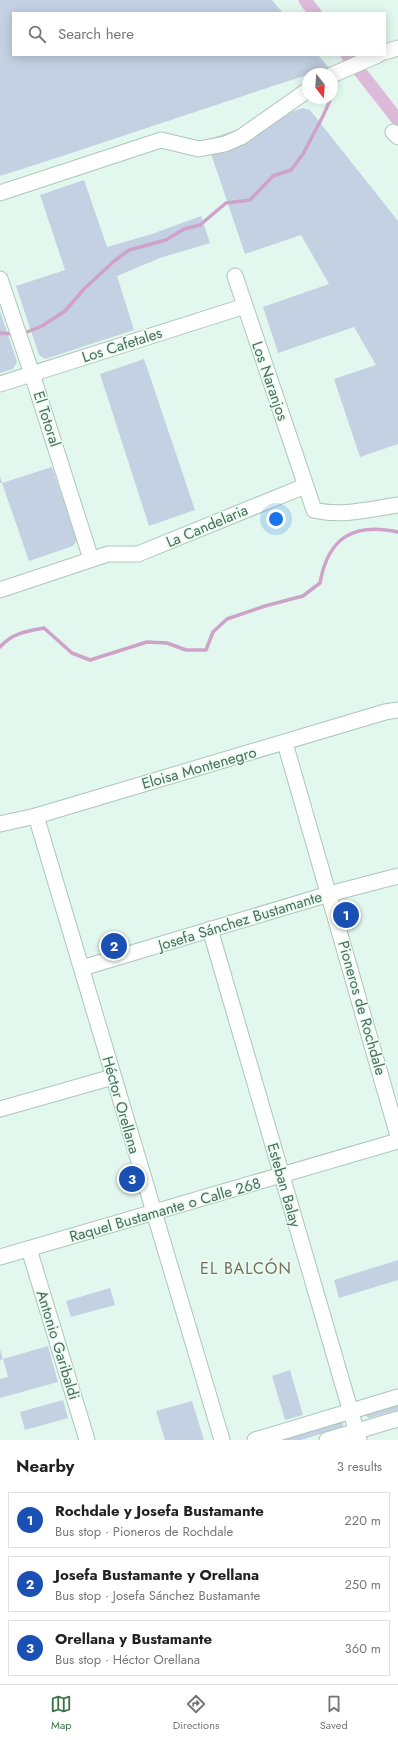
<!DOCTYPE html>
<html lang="en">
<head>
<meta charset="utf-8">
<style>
  :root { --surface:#fff; --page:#f6f6f6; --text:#222; --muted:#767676; --line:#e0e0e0; --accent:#3a7145 }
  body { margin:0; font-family:Jost,sans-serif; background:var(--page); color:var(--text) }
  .compass { position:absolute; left:302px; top:68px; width:36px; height:36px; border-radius:50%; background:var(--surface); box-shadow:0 2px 10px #0003; rotate:163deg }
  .you { position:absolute; left:276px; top:519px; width:14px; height:14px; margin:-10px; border:3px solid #fff; border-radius:50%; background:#1a73e8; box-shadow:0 0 0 6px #1a73e833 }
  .badge { display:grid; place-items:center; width:26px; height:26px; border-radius:50%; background:var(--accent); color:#fff; font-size:13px; font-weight:700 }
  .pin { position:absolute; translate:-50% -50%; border:2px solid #fff; box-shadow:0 1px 4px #0006 }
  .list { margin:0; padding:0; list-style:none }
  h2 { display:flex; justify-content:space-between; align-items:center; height:52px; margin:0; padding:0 16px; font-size:17px }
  h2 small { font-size:13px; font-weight:400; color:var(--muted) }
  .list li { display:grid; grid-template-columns:26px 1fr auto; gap:12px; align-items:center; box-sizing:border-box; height:56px; margin:0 8px 8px; padding:0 8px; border:1px solid var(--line); border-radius:0px }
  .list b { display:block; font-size:15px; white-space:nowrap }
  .list p { margin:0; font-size:13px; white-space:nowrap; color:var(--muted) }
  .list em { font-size:13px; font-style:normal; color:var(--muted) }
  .icon { flex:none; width:22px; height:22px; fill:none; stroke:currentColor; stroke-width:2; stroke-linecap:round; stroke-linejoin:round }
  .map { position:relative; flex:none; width:398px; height:1440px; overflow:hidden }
  .search { position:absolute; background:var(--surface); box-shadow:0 2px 10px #0003; left:12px; right:12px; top:12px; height:44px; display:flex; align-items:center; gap:10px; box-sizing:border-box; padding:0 14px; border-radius:0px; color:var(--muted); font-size:15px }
  .sheet { height:244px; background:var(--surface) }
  nav { display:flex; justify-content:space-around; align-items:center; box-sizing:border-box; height:56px; border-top:1px solid var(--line); background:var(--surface); font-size:11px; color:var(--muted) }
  nav a { display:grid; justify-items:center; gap:2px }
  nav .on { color:var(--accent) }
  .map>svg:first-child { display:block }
  .green { fill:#c3d1e3 }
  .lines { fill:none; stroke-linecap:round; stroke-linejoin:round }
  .stream { stroke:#cea2c9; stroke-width:3.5 }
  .canal { stroke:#debada; stroke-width:13 }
  .minor-casing { stroke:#abc7b6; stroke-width:17 }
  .minor { stroke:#fff; stroke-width:15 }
  .labels { text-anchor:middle; stroke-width:3; stroke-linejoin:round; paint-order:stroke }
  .street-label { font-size:15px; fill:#4c6c56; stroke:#e8fcf3 }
  .neighbourhood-label { font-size:16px; letter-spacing:1px; fill:#7b6f5c; stroke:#e8fcf3 }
</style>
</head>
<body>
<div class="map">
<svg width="398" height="1440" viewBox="0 0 398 1440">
  <rect width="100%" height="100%" fill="#e2f8ef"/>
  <g class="green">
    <path d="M0 0H272L283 13H13V55H318L329 68C219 103 110 141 0 176Z"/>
    <path d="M303 108 310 110 398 221V444L360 457 334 379 376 365 354 327 278 353 263 307 329 284 301 235 245 254 208 145 212 138Z"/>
    <path d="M84 180 107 247 152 234 201 216 210 243 160 258 117 276 134 330 45 359 39 355 16 286 65 270 40 195Z"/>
    <path d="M0 311 17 362 13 369 0 373Z"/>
    <path d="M144 359 195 510 149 526 100 374Z"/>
    <path d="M52 467 77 540 73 546 29 561 2 483H0V476L2 483Z"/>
    <path d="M398 1260V1280L339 1298 334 1280Z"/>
    <path d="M110 1288 115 1305 71 1317 66 1301Z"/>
    <path d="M48 1346 58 1382 0 1398V1379L8 1377 3 1359 0 1360V1349L3 1359Z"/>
    <path d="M290 1370 303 1415 285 1420 272 1376Z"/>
    <path d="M63 1400 68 1418 25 1430 20 1412Z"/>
    <path d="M192 1401 204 1440H165L156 1411Z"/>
    <path d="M398 1403V1410L369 1418 367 1417 366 1414Z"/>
    <path d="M340 1421 343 1422V1427L301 1440H278Z"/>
  </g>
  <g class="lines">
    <g class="stream">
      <path d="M332 94 336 85"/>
      <path d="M0 333 14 334"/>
      <path d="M22 334 42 326 65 311 84 289 113 262 129 250 166 240 184 229 200 225 226 203 250 200 273 176 291 170 303 154 323 116 331 98"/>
      <path d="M0 647C12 633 27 631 44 628L72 653 90 660 147 642 167 643 186 650H206L213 632 227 619 265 606 303 596 320 583C328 538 353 522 398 532"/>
    </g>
    <g class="canal">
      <path d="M305 0 315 13"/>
      <path d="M347 55 398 120"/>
    </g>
    <defs>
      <g id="minor">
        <path d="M385 52 398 48"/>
        <path d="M332 75 378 55"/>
        <path d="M393 132 398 137"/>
        <path d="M0 193 161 140 199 149 225 144 241 137 308 90"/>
        <path d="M235 276 314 510C341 517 371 509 398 505"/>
        <path d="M0 279 32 374 91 559"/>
        <path d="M0 384 245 306"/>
        <path d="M0 590 108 554H138L305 486"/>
        <path d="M285 743 398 1136"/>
        <path d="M36 816 222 1440"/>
        <path d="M0 824 36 816 385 712 398 710"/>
        <path d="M210 929 359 1440"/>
        <path d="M82 968 329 894 398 876"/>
        <path d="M0 1109 113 1077"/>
        <path d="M29 1249 87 1440"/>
        <path d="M0 1257 398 1141"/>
        <path d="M255 1440 398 1397"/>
        <path d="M327 1440 398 1419"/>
      </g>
    </defs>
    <use href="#minor" class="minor-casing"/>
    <use href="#minor" class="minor"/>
  </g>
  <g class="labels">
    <g class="street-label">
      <text transform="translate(122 345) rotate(-18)" y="5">Los Cafetales</text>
      <text transform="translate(270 381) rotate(71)" y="5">Los Naranjos</text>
      <text transform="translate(47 419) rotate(72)" y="5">El Totoral</text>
      <text transform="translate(207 526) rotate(-23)" y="5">La Candelaria</text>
      <text transform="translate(199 768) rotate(-16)" y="5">Eloisa Montenegro</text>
      <text transform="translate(240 921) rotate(-17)" y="5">Josefa Sánchez Bustamante</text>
      <text transform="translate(362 1008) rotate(74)" y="5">Pioneros de Rochdale</text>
      <text transform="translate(121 1105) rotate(74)" y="5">Héctor Orellana</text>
      <text transform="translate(284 1185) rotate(74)" y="5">Esteban Balay</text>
      <text transform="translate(165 1210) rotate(-16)" y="5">Raquel Bustamante o Calle 268</text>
      <text transform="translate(58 1345) rotate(73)" y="5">Antonio Garibaldi</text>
    </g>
    <g class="neighbourhood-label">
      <text x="246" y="1274">EL BALCÓN</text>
    </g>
  </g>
</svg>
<svg class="compass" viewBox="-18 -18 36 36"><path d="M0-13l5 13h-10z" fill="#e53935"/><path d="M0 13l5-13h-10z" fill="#767676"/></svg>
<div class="you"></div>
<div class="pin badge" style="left:346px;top:915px;background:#1a4fb4">1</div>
<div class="pin badge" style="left:114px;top:946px;background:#1a4fb4">2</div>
<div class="pin badge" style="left:132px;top:1179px;background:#1a4fb4">3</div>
<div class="search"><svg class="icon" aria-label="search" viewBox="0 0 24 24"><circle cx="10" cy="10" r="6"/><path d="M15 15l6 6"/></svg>Search here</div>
</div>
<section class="sheet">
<h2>Nearby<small>3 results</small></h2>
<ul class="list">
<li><span class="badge" style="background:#1a4fb4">1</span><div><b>Rochdale y Josefa Bustamante</b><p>Bus stop · Pioneros de Rochdale</p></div><em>220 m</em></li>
<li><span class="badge" style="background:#1a4fb4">2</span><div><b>Josefa Bustamante y Orellana</b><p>Bus stop · Josefa Sánchez Bustamante</p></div><em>250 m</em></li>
<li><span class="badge" style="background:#1a4fb4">3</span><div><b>Orellana y Bustamante</b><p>Bus stop · Héctor Orellana</p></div><em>360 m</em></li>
</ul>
</section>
<nav>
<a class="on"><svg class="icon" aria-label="map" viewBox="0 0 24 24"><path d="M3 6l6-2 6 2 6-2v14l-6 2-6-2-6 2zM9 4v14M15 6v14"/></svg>Map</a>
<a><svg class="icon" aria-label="directions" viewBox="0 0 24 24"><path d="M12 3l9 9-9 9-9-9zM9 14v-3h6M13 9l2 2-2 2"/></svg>Directions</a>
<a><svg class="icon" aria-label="saved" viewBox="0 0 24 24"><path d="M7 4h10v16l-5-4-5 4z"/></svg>Saved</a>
</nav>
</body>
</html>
